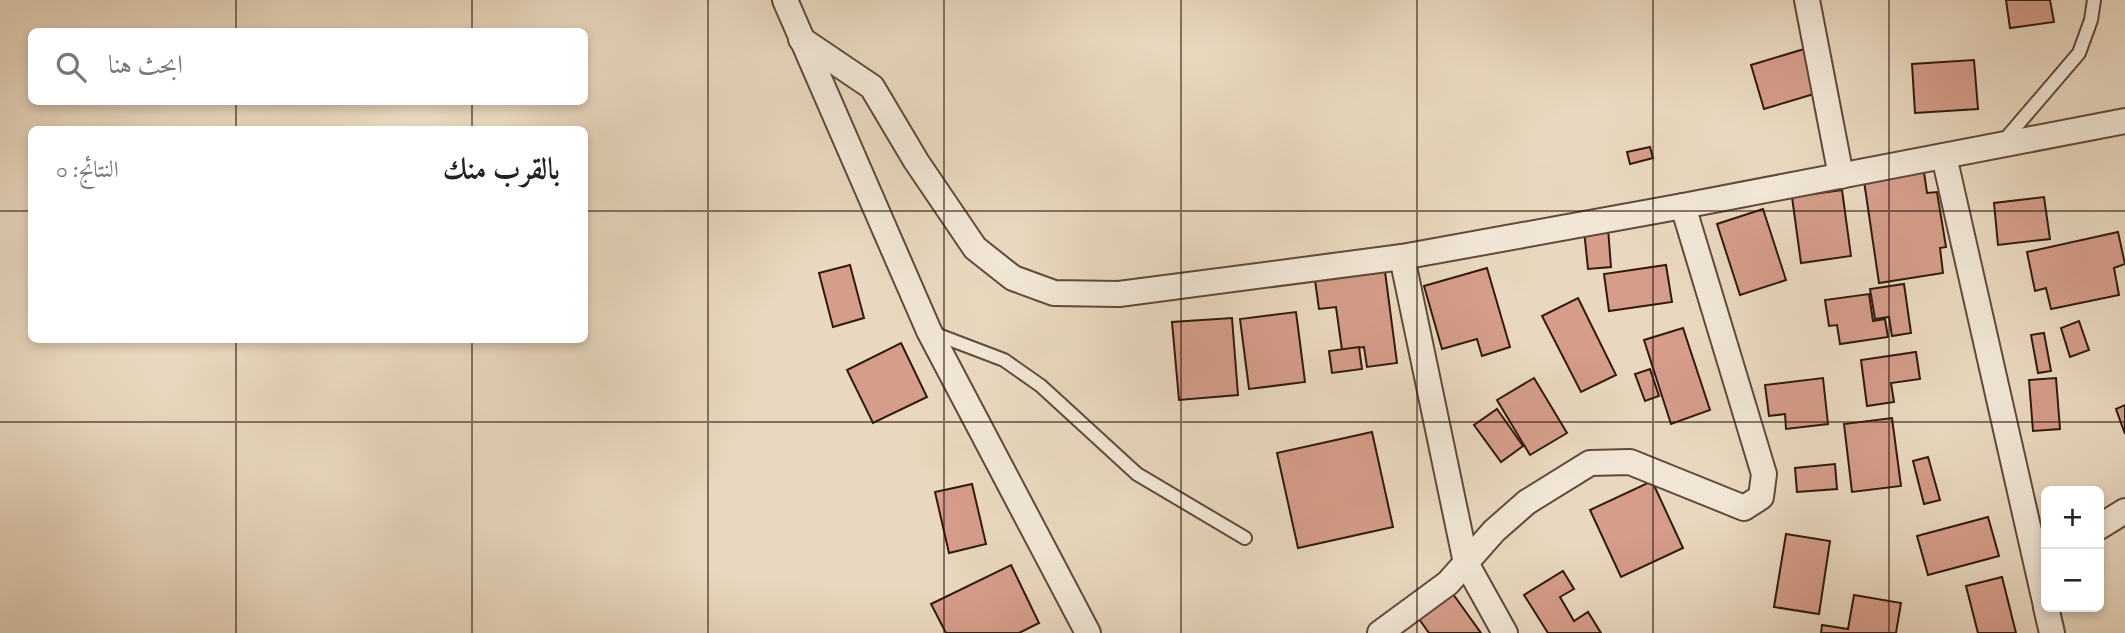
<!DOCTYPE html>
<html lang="ar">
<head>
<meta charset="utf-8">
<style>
  :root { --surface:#fff; --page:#f2f2f2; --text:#222; --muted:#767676; --line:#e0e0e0 }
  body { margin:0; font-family:"IM FELL Double Pica",Amiri,serif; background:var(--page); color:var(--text); direction:rtl }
  .controls { position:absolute; right:21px; bottom:21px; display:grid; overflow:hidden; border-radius:10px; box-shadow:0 4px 10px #0003 }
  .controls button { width:63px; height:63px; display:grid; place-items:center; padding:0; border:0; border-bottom:2px solid var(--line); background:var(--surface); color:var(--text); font:35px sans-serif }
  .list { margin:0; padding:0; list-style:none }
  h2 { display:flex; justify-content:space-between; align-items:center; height:91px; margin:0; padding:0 28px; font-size:30px }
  h2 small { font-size:23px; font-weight:400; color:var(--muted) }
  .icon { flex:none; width:38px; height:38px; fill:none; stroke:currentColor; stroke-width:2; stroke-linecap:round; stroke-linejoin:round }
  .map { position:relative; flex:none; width:2125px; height:633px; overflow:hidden; direction:ltr }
  .search { position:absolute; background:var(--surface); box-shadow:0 4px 10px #0003; left:28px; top:28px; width:560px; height:77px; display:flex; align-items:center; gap:18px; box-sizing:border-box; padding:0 24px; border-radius:10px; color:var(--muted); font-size:26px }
  .panel { position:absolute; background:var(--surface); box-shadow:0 4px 10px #0003; left:28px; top:126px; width:560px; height:217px; border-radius:10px; direction:rtl }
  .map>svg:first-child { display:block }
  .building { fill:#d59d8a; stroke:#321a0e; stroke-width:2 }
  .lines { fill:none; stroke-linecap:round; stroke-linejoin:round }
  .lane-casing { stroke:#604a3a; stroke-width:16 }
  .street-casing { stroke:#604a3a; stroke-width:28 }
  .lane { stroke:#f1e6d5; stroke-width:12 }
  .street { stroke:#f1e6d5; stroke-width:24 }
  .grid { fill:none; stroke:#321a0e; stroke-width:2; stroke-opacity:0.55 }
</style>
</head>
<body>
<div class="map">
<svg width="2125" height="633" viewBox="0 0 2125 633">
  <rect width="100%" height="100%" fill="#e9d8bf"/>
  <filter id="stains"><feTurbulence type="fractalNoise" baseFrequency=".00286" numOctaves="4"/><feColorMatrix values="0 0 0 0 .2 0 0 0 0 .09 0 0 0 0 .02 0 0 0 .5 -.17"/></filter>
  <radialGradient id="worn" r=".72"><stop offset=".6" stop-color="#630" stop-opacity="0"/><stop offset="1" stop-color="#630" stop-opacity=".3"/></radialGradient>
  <g class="building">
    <path d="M2006 0H2050L2054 22 2010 28Z"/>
    <path d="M1804 49 1817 93 1764 109 1751 65Z"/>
    <path d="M1974 60 1978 109 1915 113 1912 64Z"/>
    <path d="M1650 147 1653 158 1630 164 1627 152Z"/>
    <path d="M1924 172 1927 193 1937 192 1946 247 1940 248 1943 273 1879 283 1864 181Z"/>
    <path d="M1842 190 1851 256 1801 263 1792 197Z"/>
    <path d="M2044 197 2050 239 1998 245 1994 203Z"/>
    <path d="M1763 209 1786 280 1740 295 1717 224Z"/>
    <path d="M1608 228 1611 267 1588 269 1584 230Z"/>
    <path d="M2118 232 2125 264 2114 268 2119 295 2051 309 2046 288 2035 291 2027 252Z"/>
    <path d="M1384 264 1397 363 1367 367 1364 347 1342 350 1336 307 1319 309 1314 273Z"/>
    <path d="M850 265 864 318 833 327 819 273Z"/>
    <path d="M1666 265 1672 302 1609 311 1604 274Z"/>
    <path d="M1487 268 1510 347 1482 356 1477 339 1442 349 1424 286Z"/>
    <path d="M1904 284 1911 333 1892 336 1889 317 1875 319 1870 289Z"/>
    <path d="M1869 294 1873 321 1885 319 1888 337 1840 344 1837 325 1829 326 1825 300Z"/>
    <path d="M1578 298 1616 375 1581 392 1542 316Z"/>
    <path d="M1296 312 1305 382 1249 389 1240 319Z"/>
    <path d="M1232 318 1238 395 1179 400 1172 322Z"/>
    <path d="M2079 321 2089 350 2070 357 2061 328Z"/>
    <path d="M1683 328 1710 410 1671 424 1644 340Z"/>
    <path d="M2044 333 2051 371 2038 373 2031 335Z"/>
    <path d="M901 343 927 397 873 423 847 370Z"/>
    <path d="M1359 347 1362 369 1332 373 1329 351Z"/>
    <path d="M1916 352 1920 379 1891 383 1894 402 1867 406 1861 360Z"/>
    <path d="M1650 369 1659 396 1645 401 1635 374Z"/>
    <path d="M1534 378 1567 433 1530 455 1497 400Z"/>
    <path d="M1823 378 1828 424 1786 429 1785 414 1769 416 1765 385Z"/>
    <path d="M2056 378 2060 429 2033 431 2029 380Z"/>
    <path d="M2125 405V434L2116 409Z"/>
    <path d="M1497 409 1523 446 1501 462 1474 425Z"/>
    <path d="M1892 418 1901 486 1852 492 1844 424Z"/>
    <path d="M1372 432 1393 527 1298 548 1277 453Z"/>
    <path d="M1928 457 1940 500 1924 504 1913 461Z"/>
    <path d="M1835 464 1837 489 1797 492 1795 468Z"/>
    <path d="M1652 481 1683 548 1621 577 1590 510Z"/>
    <path d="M972 484 986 544 949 553 935 492Z"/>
    <path d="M1988 517 1999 556 1928 575 1917 536Z"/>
    <path d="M1786 534 1830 541 1819 614 1774 607Z"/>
    <path d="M1011 565 1039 623 1019 633H946L931 604Z"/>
    <path d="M1563 571 1574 589 1560 597 1574 621 1588 612 1601 633H1548L1524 595Z"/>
    <path d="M2002 577 2016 633H1978L1966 586Z"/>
    <path d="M1453 594 1481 633H1429L1419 619Z"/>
    <path d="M1854 595 1901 603 1896 633H1821L1822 625 1848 629Z"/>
  </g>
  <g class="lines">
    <defs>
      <g id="lane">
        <path d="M2002 143 2079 53 2091 20 2094 0"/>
        <path d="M933 333 1004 360 1041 386 1137 474 1245 538"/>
      </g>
      <g id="street">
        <path d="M785 0 929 331 1088 633"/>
        <path d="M1807 0 1841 176"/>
        <path d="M801 39 872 87 916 161 975 248 1013 278 1054 293 1119 294 1402 257 1683 206 2125 121"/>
        <path d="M1944 156 2046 606"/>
        <path d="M1402 257 1466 563 1505 633"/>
        <path d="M2099 527 2125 511"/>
        <path d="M2046 607 2052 633"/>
        <path d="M1380 633 1448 583 1494 531 1527 502 1590 463 1630 462 1744 508 1761 497 1764 474 1683 206"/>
      </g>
    </defs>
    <use href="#lane" class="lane-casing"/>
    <use href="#street" class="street-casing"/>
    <use href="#lane" class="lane"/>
    <use href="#street" class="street"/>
  </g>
  <path class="grid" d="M236 0V32M472 0V32M708 0V633M944 0V633M1181 0V633M1417 0V633M1653 0V633M1889 0V633M236 102V130M472 102V130M0 211H32M584 211H2125M236 340V633M472 340V633M0 422H2125"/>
  <rect width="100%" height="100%" filter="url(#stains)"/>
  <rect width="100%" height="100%" fill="url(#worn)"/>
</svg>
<div class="controls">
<button>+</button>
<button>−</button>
</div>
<div class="search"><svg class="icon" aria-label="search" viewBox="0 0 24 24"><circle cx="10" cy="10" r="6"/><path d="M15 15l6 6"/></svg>ابحث هنا</div>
<section class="panel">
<h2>بالقرب منك<small>النتائج: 0</small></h2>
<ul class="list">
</ul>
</section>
</div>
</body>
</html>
